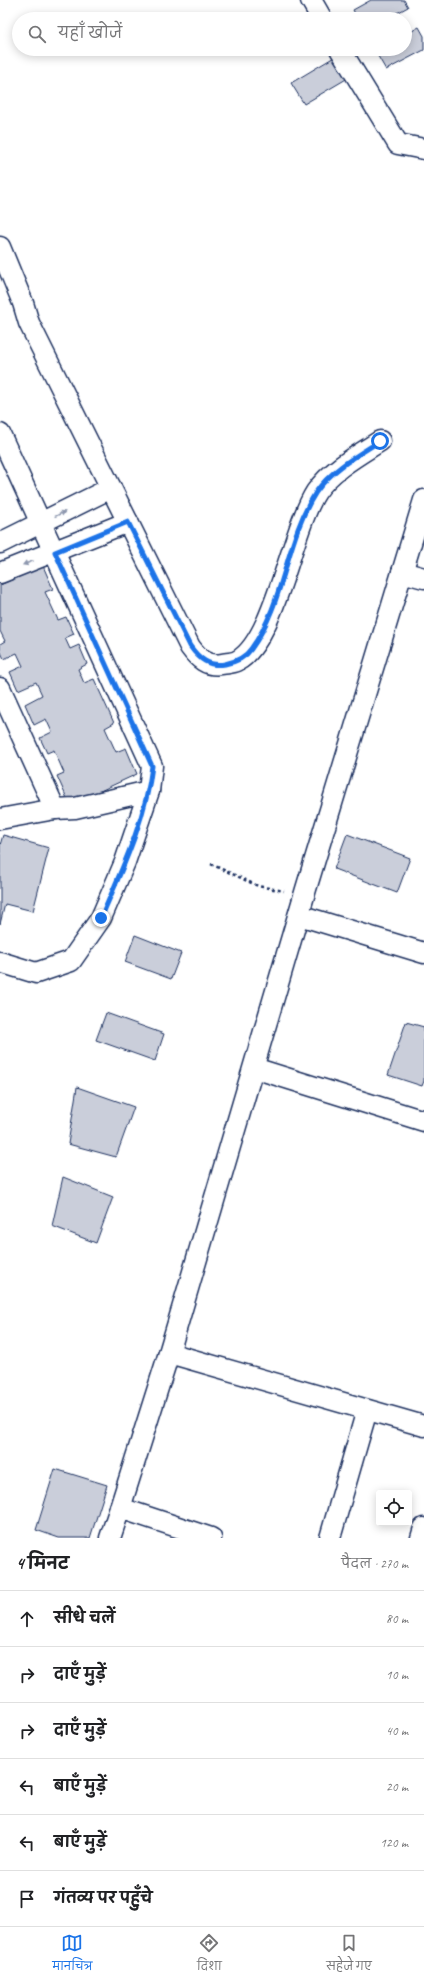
<!DOCTYPE html>
<html lang="hi">
<head>
<meta charset="utf-8">
<style>
  :root { --surface:#fff; --page:#f6f6f6; --text:#202124; --muted:#757577; --line:#e0e0e0; --accent:#1a73e8 }
  body { margin:0; font-family:Caveat,"Playpen Sans Deva",sans-serif; background:var(--page); color:var(--text) }
  .controls { position:absolute; right:12px; bottom:12px; display:grid; overflow:hidden; border-radius:4px; box-shadow:0 2px 10px #0003 }
  .controls button { width:36px; height:36px; display:grid; place-items:center; padding:0; border:0; border-bottom:1px solid var(--line); background:var(--surface); color:var(--text); font:20px sans-serif }
  .stop { position:absolute; width:12px; height:12px; margin:-9px; border:3px solid #1a73e8; border-radius:50%; background:#fff }
  .stop.end { background:#1a73e8; border-color:#fff; box-shadow:0 1px 4px #0008 }
  .list { margin:0; padding:0; list-style:none }
  h2 { display:flex; justify-content:space-between; align-items:center; height:52px; margin:0; padding:0 16px; font-size:17px }
  h2 small { font-size:13px; font-weight:400; color:var(--muted) }
  .list li { display:grid; grid-template-columns:26px 1fr auto; gap:12px; align-items:center; box-sizing:border-box; height:56px; padding:0 16px; border-top:1px solid var(--line) }
  .list b { display:block; font-size:15px; white-space:nowrap }
  .list em { font-size:13px; font-style:normal; color:var(--muted) }
  .icon { flex:none; width:22px; height:22px; fill:none; stroke:currentColor; stroke-width:2; stroke-linecap:round; stroke-linejoin:round }
  .map { position:relative; flex:none; width:424px; height:1538px; overflow:hidden }
  .search { position:absolute; background:var(--surface); box-shadow:0 2px 10px #0003; left:12px; right:12px; top:12px; height:44px; display:flex; align-items:center; gap:10px; box-sizing:border-box; padding:0 14px; border-radius:22px; color:var(--muted); font-size:15px }
  .sheet { height:388px; background:var(--surface) }
  nav { display:flex; justify-content:space-around; align-items:center; box-sizing:border-box; height:56px; border-top:1px solid var(--line); background:var(--surface); font-size:11px; color:var(--muted) }
  nav a { display:grid; justify-items:center; gap:2px }
  nav .on { color:var(--accent) }
  .map>svg:first-child { display:block }
  .building { fill:#caceda; stroke:#1b2f5e }
  .lines { fill:none; stroke-linecap:round; stroke-linejoin:round }
  .minor-casing { stroke:#1b2f5e; stroke-width:23 }
  .path { stroke:#1b2f5e; stroke-width:2.5; stroke-dasharray:3 3; stroke-linecap:butt }
  .minor { stroke:#fff; stroke-width:20 }
  .oneway { fill:#8d97ae }
  .route { stroke:#1a73e8; stroke-width:5 }
</style>
</head>
<body>
<div class="map">
<svg width="424" height="1538" viewBox="0 0 424 1538">
  <rect width="100%" height="100%" fill="#fff"/>
  <filter id="ink" filterUnits="userSpaceOnUse"><feTurbulence type="fractalNoise" baseFrequency=".025" numOctaves="2"/><feDisplacementMap in="SourceGraphic" scale="8" xChannelSelector="R" yChannelSelector="G"/><feConvolveMatrix kernelMatrix="1 2 1 2 8 2 1 2 1" color-interpolation-filters="sRGB"/></filter>
  <g filter="url(#ink)">
    <g class="building">
      <path d="M371 0H404L408 7 386 19H358L353 10Z"/>
      <path d="M419 27 424 36V50L386 70 375 51 379 49H405V35Z"/>
      <path d="M336 56 348 78 304 104 291 83Z"/>
      <path d="M43 566 53 589 45 592 58 620 66 617 74 634 65 638 70 649 79 645 87 664 78 669 84 683 94 679 114 723 105 728 116 752 126 748 137 774 70 805 57 776 64 773 54 750 47 753 40 738 52 732 46 719 34 725 25 704 42 695 36 682 18 690 10 672 23 666 17 653 4 659 0 650V644L5 641 0 631V585Z"/>
      <path d="M347 834 410 858 397 893 334 869Z"/>
      <path d="M3 835 49 848 33 911 5 904 0 924V845Z"/>
      <path d="M135 935 181 953 171 979 125 962Z"/>
      <path d="M106 1013 164 1034 155 1061 96 1040Z"/>
      <path d="M406 1022 424 1027V1081L422 1086 388 1075Z"/>
      <path d="M77 1087 134 1107 116 1157 68 1144Z"/>
      <path d="M63 1177 113 1197 96 1243 52 1226Z"/>
      <path d="M55 1469 107 1485 90 1538H59L36 1530Z"/>
    </g>
    <g class="lines">
      <defs>
        <g id="minor">
          <path d="M311 0 322 19"/>
          <path d="M340 49 398 144 424 149"/>
          <path d="M0 247 23 303 29 323 190 647C198 658 207 667 222 664 227 663 233 663 237 661 275 641 291 531 316 492 331 470 358 455 380 441"/>
          <path d="M0 434 152 766 149 791"/>
          <path d="M0 543 111 488"/>
          <path d="M402 572 424 578"/>
          <path d="M0 573 128 522"/>
          <path d="M0 688 55 809"/>
          <path d="M0 819 55 809 75 808 149 791 125 862 101 918 71 961 36 973 0 962"/>
          <path d="M299 915 424 953"/>
          <path d="M254 1068 424 1121"/>
          <path d="M169 1353 424 1426"/>
          <path d="M110 1538 120 1508"/>
          <path d="M211 1538 120 1508 169 1353 306 889 424 500"/>
          <path d="M330 1538 367 1410"/>
          <path d="M421 1538 424 1528"/>
        </g>
      </defs>
      <use href="#minor" class="minor-casing"/>
      <path class="path" d="M211 864 258 886 284 891"/>
      <use href="#minor" class="minor"/>
    </g>
    <defs><path id="oneway-solid" d="M-6-.8H1V-3.2L6.5 0L1 3.2V.8H-6Z"/></defs>
    <g class="oneway">
      <use href="#oneway-solid" transform="translate(60 514) rotate(-26)"/>
      <use href="#oneway-solid" transform="translate(28 563) rotate(159)"/>
    </g>
  </g>
  <g class="lines" filter="url(#ink)">
    <path class="route" d="M101 918C122 869 146 819 152 766L55 552 128 522 190 646C199 659 209 667 225 664 235 662 245 658 251 649 285 603 285 540 316 492 331 470 358 455 380 441"/>
  </g>
</svg>
<div class="controls">
<button><svg class="icon" aria-label="locate" viewBox="0 0 24 24"><circle cx="12" cy="12" r="6"/><path d="M12 2v4M12 18v4M2 12h4M18 12h4"/></svg></button>
</div>
<div class="stop" style="left:380px;top:441px"></div>
<div class="stop end" style="left:101px;top:918px"></div>
<div class="search"><svg class="icon" aria-label="search" viewBox="0 0 24 24"><circle cx="10" cy="10" r="6"/><path d="M15 15l6 6"/></svg>यहाँ खोजें</div>
</div>
<section class="sheet">
<h2>4 मिनट<small>पैदल · 270 m</small></h2>
<ul class="list">
<li><svg class="icon" aria-label="ahead" viewBox="0 0 24 24"><path d="M12 20V5M6 11l6-6 6 6"/></svg><div><b>सीधे चलें</b></div><em>80 m</em></li>
<li><svg class="icon" aria-label="right" viewBox="0 0 24 24"><path d="M7 20v-9h11M14 6l5 5-5 5"/></svg><div><b>दाएँ मुड़ें</b></div><em>10 m</em></li>
<li><svg class="icon" aria-label="right" viewBox="0 0 24 24"><path d="M7 20v-9h11M14 6l5 5-5 5"/></svg><div><b>दाएँ मुड़ें</b></div><em>40 m</em></li>
<li><svg class="icon" aria-label="left" viewBox="0 0 24 24"><path d="M17 20v-9H6M10 6l-5 5 5 5"/></svg><div><b>बाएँ मुड़ें</b></div><em>20 m</em></li>
<li><svg class="icon" aria-label="left" viewBox="0 0 24 24"><path d="M17 20v-9H6M10 6l-5 5 5 5"/></svg><div><b>बाएँ मुड़ें</b></div><em>120 m</em></li>
<li><svg class="icon" aria-label="arrive" viewBox="0 0 24 24"><path d="M6 21V4h12l-3 4 3 4H6"/></svg><div><b>गंतव्य पर पहुँचे</b></div></li>
</ul>
</section>
<nav>
<a class="on"><svg class="icon" aria-label="map" viewBox="0 0 24 24"><path d="M3 6l6-2 6 2 6-2v14l-6 2-6-2-6 2zM9 4v14M15 6v14"/></svg>मानचित्र</a>
<a><svg class="icon" aria-label="directions" viewBox="0 0 24 24"><path d="M12 3l9 9-9 9-9-9zM9 14v-3h6M13 9l2 2-2 2"/></svg>दिशा</a>
<a><svg class="icon" aria-label="saved" viewBox="0 0 24 24"><path d="M7 4h10v16l-5-4-5 4z"/></svg>सहेजे गए</a>
</nav>
</body>
</html>
